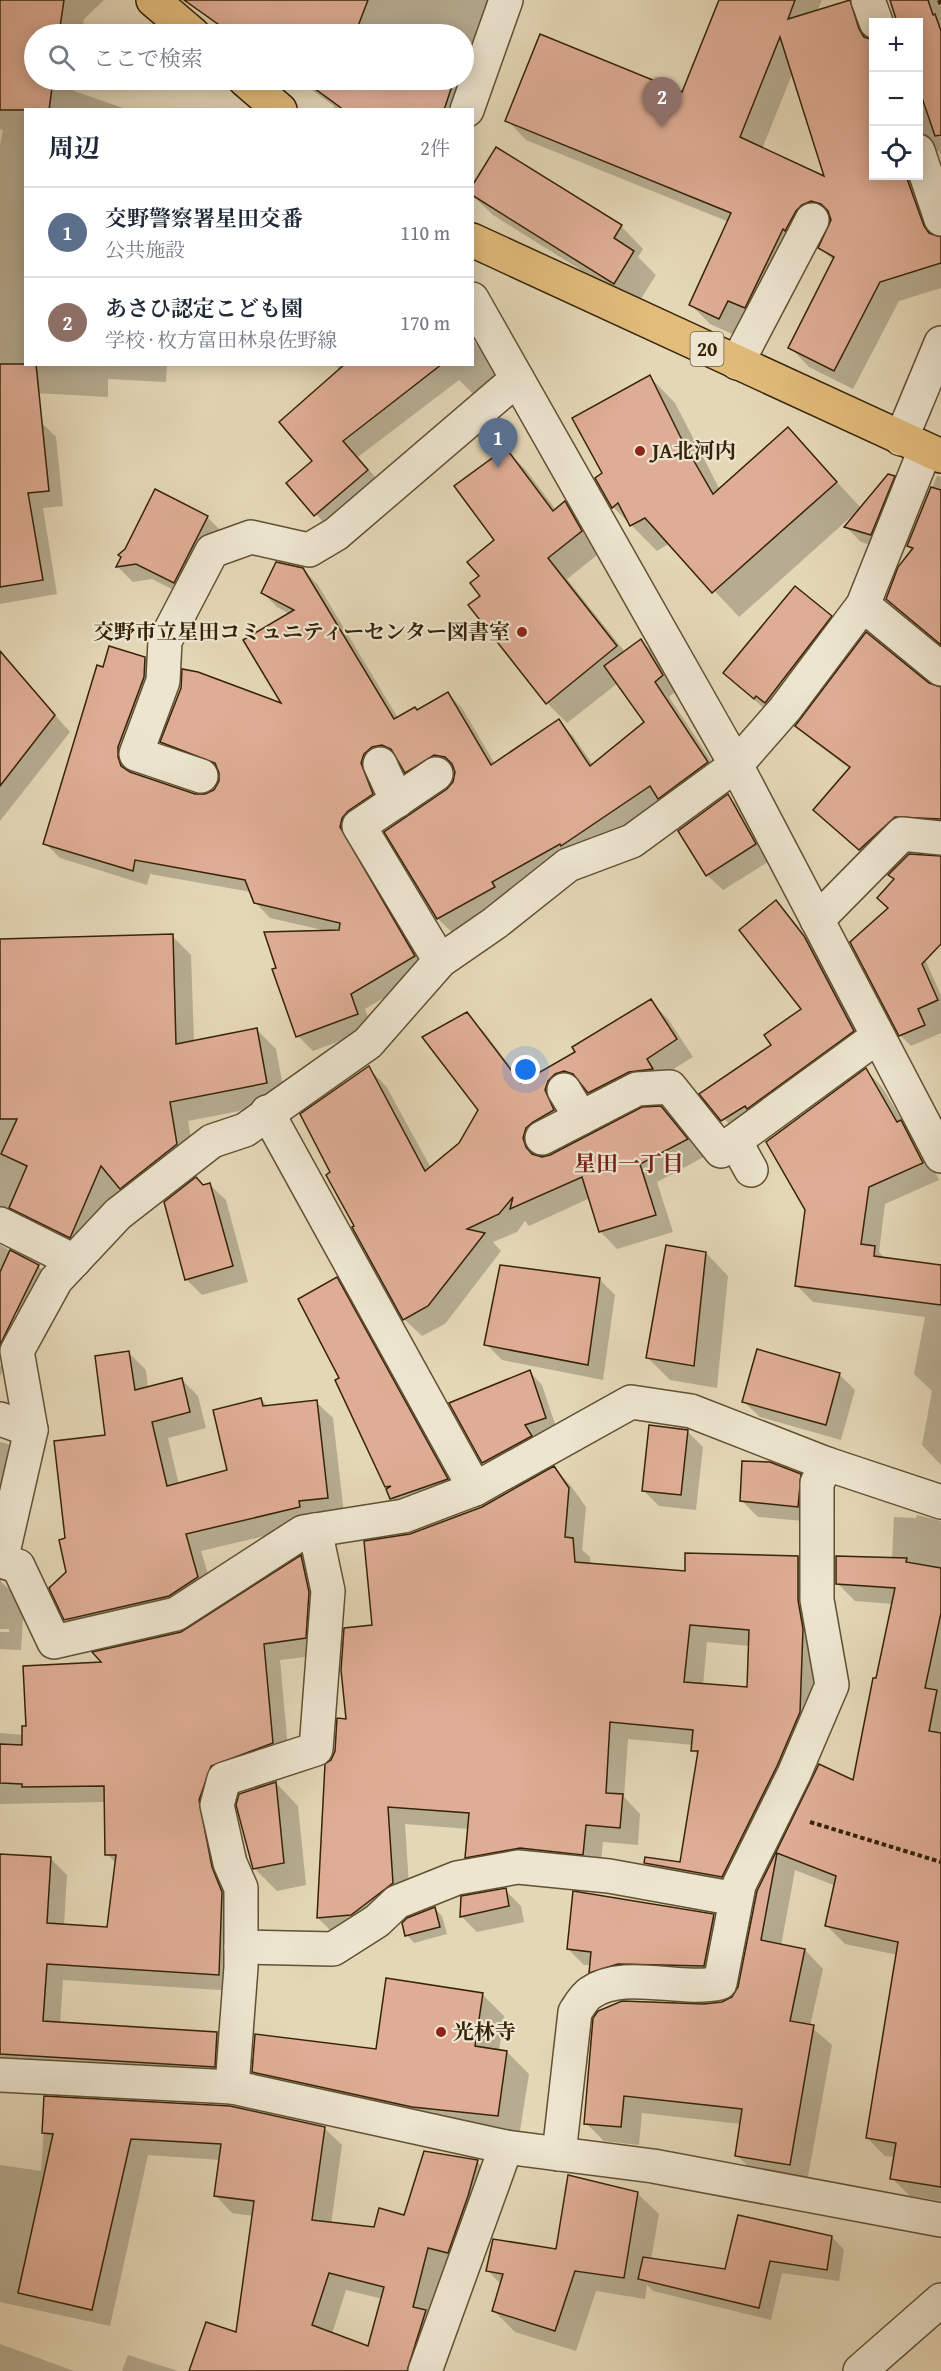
<!DOCTYPE html>
<html lang="ja">
<head>
<meta charset="utf-8">
<style>
  :root { --surface:#fff; --page:#f2f2f3; --text:#1f2937; --muted:#747a83; --line:#e0e1e3; --accent:#ea580c }
  body { margin:0; font-family:"Gentium Book Plus","Noto Serif JP",serif; background:var(--page); color:var(--text) }
  .controls { position:absolute; right:18px; top:18px; display:grid; overflow:hidden; border-radius:0px; box-shadow:0 3px 15px #0003 }
  .controls button { width:54px; height:54px; display:grid; place-items:center; padding:0; border:0; border-bottom:2px solid var(--line); background:var(--surface); color:var(--text); font:30px sans-serif }
  .you { position:absolute; left:526px; top:1070px; width:21px; height:21px; margin:-15px; border:4px solid #fff; border-radius:50%; background:#1a73e8; box-shadow:0 0 0 9px #1a73e833 }
  .badge { display:grid; place-items:center; width:39px; height:39px; border-radius:50%; background:var(--accent); color:#fff; font-size:20px; font-weight:700 }
  .pin { position:absolute; translate:-50% -50px; filter:drop-shadow(0 2px 3px #0008) }
  .pin::after { content:''; position:absolute; top:32px; width:21px; height:18px; background:inherit; clip-path:polygon(0 0,100% 0,50% 100%) }
  .list { margin:0; padding:0; list-style:none }
  h2 { display:flex; justify-content:space-between; align-items:center; height:78px; margin:0; padding:0 24px; font-size:26px }
  h2 small { font-size:20px; font-weight:400; color:var(--muted) }
  .list li { display:grid; grid-template-columns:39px 1fr auto; gap:18px; align-items:center; box-sizing:border-box; height:90px; padding:0 24px; border-top:2px solid var(--line) }
  .list b { display:block; font-size:22px; white-space:nowrap }
  .list p { margin:0; font-size:20px; white-space:nowrap; color:var(--muted) }
  .list em { font-size:20px; font-style:normal; color:var(--muted) }
  .icon { flex:none; width:33px; height:33px; fill:none; stroke:currentColor; stroke-width:2; stroke-linecap:round; stroke-linejoin:round }
  .map { position:relative; flex:none; width:941px; height:2371px; overflow:hidden }
  .search { position:absolute; background:var(--surface); box-shadow:0 3px 15px #0003; left:24px; top:24px; width:450px; height:66px; display:flex; align-items:center; gap:15px; box-sizing:border-box; padding:0 21px; border-radius:33px; color:var(--muted); font-size:22px }
  .panel { position:absolute; background:var(--surface); box-shadow:0 3px 15px #0003; left:24px; top:108px; width:450px; height:258px; border-radius:0px }
  .map>svg:first-child { display:block }
  .shadow { fill:#0003; fill-rule:evenodd }
  .building { fill:#dfad95; stroke:#362307; stroke-width:1.5; fill-rule:evenodd }
  .lines { fill:none; stroke-linecap:round; stroke-linejoin:round }
  .minor-casing { stroke:#625033; stroke-width:36 }
  .major-casing { stroke:#362307; stroke-width:36 }
  .path { stroke:#362307; stroke-width:4; stroke-dasharray:4.5 3; stroke-linecap:butt }
  .minor { stroke:#ede5d0; stroke-width:33 }
  .major { stroke:#e2bc7b; stroke-width:33 }
  .rail { stroke:#362307; stroke-width:4.5; stroke-dasharray:10 10; stroke-linecap:butt }
  .poi-dot { fill:#8f2418; stroke:#ede5d0; stroke-width:2 }
  .labels { text-anchor:middle; stroke-width:4.5; stroke-linejoin:round; paint-order:stroke }
  .shield { fill:#ede5d0; stroke:#6d5d43; stroke-width:1.5 }
  .shield-label { font-size:20px; font-weight:bold; fill:#362307 }
  .poi-label { font-size:21px; font-weight:bold; fill:#362307; stroke:#ede5d0; text-anchor:start }
  .neighbourhood-label { font-size:22px; font-weight:bold; fill:#7a1f14; stroke:#ede5d0 }
</style>
</head>
<body>
<div class="map">
<svg width="941" height="2371" viewBox="0 0 941 2371">
  <rect width="100%" height="100%" fill="#e4d7b6"/>
  <filter id="stains"><feTurbulence type="fractalNoise" baseFrequency=".00333" numOctaves="4"/><feColorMatrix values="0 0 0 0 .2 0 0 0 0 .09 0 0 0 0 .02 0 0 0 .5 -.17"/></filter>
  <radialGradient id="worn" r=".72"><stop offset=".6" stop-color="#630" stop-opacity="0"/><stop offset="1" stop-color="#630" stop-opacity=".3"/></radialGradient>
  <g class="shadow">
    <path d="M0 0H104L84 19 82 34H34V80H76L74 91 129 110H26V364H167L166 382 108 379V397L0 391V146L3 130 0 129Z"/>
    <path d="M215 0H497L468 110H333L334 106 298 80H464V34H227L207 15Z"/>
    <path d="M721 0H822L817 11 849 1 869 21 874 37V176H918V22H896L889 0H938L941 7V156L939 151 931 152 919 178 941 243V288L899 301 853 389 809 367 790 347 834 261 820 248 832 220 822 223 739 337 710 324 691 305 729 222 526 140 507 120 683 94ZM793 72 827 178 762 149Z"/>
    <path d="M472 195 621 226 643 249 638 257 656 275 637 305 493 215Z"/>
    <path d="M472 339 492 363 502 381 479 400 459 380 358 457 383 486 331 531 289 483 314 461 340 371 335 364H472Z"/>
    <path d="M650 377 675 403 720 490 788 429 861 508 894 477 909 493 887 550 861 542 846 527 853 515 739 617 670 543 657 551 613 507 604 474Z"/>
    <path d="M41 422 56 437 63 506 43 508 57 594 0 604V426Z"/>
    <path d="M506 450 526 470 556 510 565 503 585 523 601 552 567 579 625 652 641 641 656 655 677 690 669 697 722 777 453 933 438 919 386 832 448 790 454 782 456 771 449 770 420 786 398 760 388 761 387 809 363 825 429 971 365 1009 372 1029 313 1051 298 1036 327 931 270 918 255 902 251 892 150 874 147 885 60 858 45 843 104 669 145 658 160 673 133 763 132 774 204 796 214 792 220 783V772L177 757 162 742 284 706 290 614 277 607 263 593 303 569 318 585 398 718 417 711 447 693 462 708 495 764 559 721 573 736 593 765 646 722 618 683 567 723 547 703 482 596 481 577 496 540Z"/>
    <path d="M937 476 941 477V646L887 599 913 551 908 546Z"/>
    <path d="M207 517 223 533 190 598 152 579 133 582 118 567 122 558Z"/>
    <path d="M831 617 846 632 770 714 725 673Z"/>
    <path d="M867 634 937 689 941 688V833L876 865 815 810 850 769 813 741 797 726Z"/>
    <path d="M3 656 70 732 0 821V659Z"/>
    <path d="M728 796 744 811 771 860 723 890 707 875Z"/>
    <path d="M776 902 818 952 867 1045 738 1134 702 1094 773 1045 803 1009Z"/>
    <path d="M905 915 941 995V1033L911 1046 900 1035Z"/>
    <path d="M172 936 191 955 194 1042 257 1030 276 1049 286 1102 188 1121 196 1164 140 1207 120 1187 89 1256 2 1236 0 1245 38 1266 58 1285 40 1323 0 1304V940Z"/>
    <path d="M650 1001 668 1019 693 1057 607 1110 587 1089 572 1091 540 1156 541 1158 551 1156 661 1108 704 1157 657 1182 673 1232 617 1249 600 1231 590 1198 529 1226 525 1221 517 1232 493 1242 501 1251 445 1324 422 1336 404 1319 332 1173 368 1068 386 1086 431 1168 460 1144 480 1110 467 1014 484 1032 523 1083 577 1053Z"/>
    <path d="M866 1070 882 1087 906 1127 918 1139 939 1180 885 1204 879 1252 886 1260 941 1267V1465L922 1445 932 1391 914 1374 925 1317 813 1302 796 1285Z"/>
    <path d="M210 1185 226 1200 248 1282 202 1295 186 1279 204 1186Z"/>
    <path d="M706 1253 728 1276 717 1388 670 1380 648 1358Z"/>
    <path d="M336 1279 357 1299 467 1500 412 1519 392 1498 341 1378Z"/>
    <path d="M599 1279 615 1295 603 1380 502 1360 486 1344Z"/>
    <path d="M129 1353 146 1370 148 1388 181 1379 198 1396 206 1428 168 1438 179 1485 229 1471 261 1399 268 1407 316 1402 333 1418 344 1514 316 1524 201 1551 214 1594 83 1636 66 1619V1539L106 1436Z"/>
    <path d="M0 1365 4 1369 0 1376Z"/>
    <path d="M530 1372 542 1385 557 1430 496 1475 484 1463 451 1404Z"/>
    <path d="M839 1374 855 1390 841 1440 760 1417 744 1402Z"/>
    <path d="M687 1431 703 1447 696 1510 659 1506 643 1490Z"/>
    <path d="M0 1442 8 1444 28 1464 1 1577V1582L24 1603 21 1650 0 1649V1632H9V1629H0Z"/>
    <path d="M554 1468 571 1486 586 1507 582 1550 590 1557 591 1565 686 1573 798 1557 815 1575 817 1730 740 1894 663 1881 645 1863H682L699 1756 693 1750V1745L628 1739 624 1797 640 1814 638 1845 603 1842 600 1872 484 1875 466 1857 469 1829 405 1824 410 1901 336 1936 318 1918 332 1761 348 1721 374 1626 411 1535 482 1508ZM707 1642 750 1646 748 1689 703 1685Z"/>
    <path d="M800 1475 816 1491 814 1522 758 1517 742 1501Z"/>
    <path d="M917 1515 941 1521V2201L910 2196 892 2178 895 2157 885 2156 867 2138 898 1955 845 1944 827 1926 836 1886 795 1870 781 1946 805 1950 823 1969 810 2026 832 2045 807 2182 755 2174 737 2155 741 2124 642 2113 639 2145 604 2141 586 2123 704 2005 723 2003 734 1997 740 1987 758 1892 819 1766 854 1782 893 1604 855 1601 837 1583 892 1559 894 1517 916 1518Z"/>
    <path d="M301 1557 317 1574 322 1655 280 1660 289 1760 227 1782 228 1885 235 1991 63 1980 60 2024 217 2033 233 2050 231 2083 0 2069V1856L50 1858 67 1875 64 1925 108 1928 117 1864 107 1854 106 1802 0 1804V1733L23 1735 27 1728 105 1663 181 1634Z"/>
    <path d="M276 1783 298 1806 306 1885 277 1891 255 1869Z"/>
    <path d="M505 1890 521 1906 524 1922 477 1932 461 1916Z"/>
    <path d="M435 1909 442 1916 447 1934 414 1943 407 1935Z"/>
    <path d="M714 1916 729 1931 718 1981 606 1988 590 1972 591 1965H584L568 1949Z"/>
    <path d="M482 1994 504 2016 499 2051 507 2052 529 2074 519 2137 276 2094 253 2072 377 2051Z"/>
    <path d="M46 2098 324 2128 342 2145 331 2224 375 2229 405 2217 477 2162 494 2179 465 2269 445 2264 432 2318 428 2371H191L238 2334 254 2216 232 2213 215 2195 220 2160 148 2155 110 2326 0 2302V2165L41 2171ZM346 2290 383 2299 369 2348 332 2334Z"/>
    <path d="M637 2193 659 2214 651 2260 726 2271 832 2237 844 2250 839 2281 782 2273 771 2320 653 2291 647 2285 645 2299 596 2291 576 2351 515 2332 493 2310 501 2284 487 2270 557 2251Z"/>
    <path d="M0 2344 74 2371H0Z"/>
    <path d="M128 2355 178 2371H122Z"/>
  </g>
  <g class="building">
    <path d="M0 0H64L59 34H34V80H53L49 110H0Z"/>
    <path d="M184 0H368L355 34H232Z"/>
    <path d="M719 0H795L788 19 850 0 859 29 864 37 873 40V176H906L924 226 929 233 941 237V263L880 282 834 371 788 348 834 257 818 248 831 220 828 211 821 204 811 201 802 205 796 211 785 231 783 229 745 308 728 301 719 319 689 305 731 213 505 121 540 34 682 92ZM780 37 824 176 740 137Z"/>
    <path d="M890 0H928L933 15 935 14 941 31V135L935 136 918 86V22H897Z"/>
    <path d="M303 80H454L444 110H344Z"/>
    <path d="M496 147 622 225 614 238 634 251 614 284 472 195V186Z"/>
    <path d="M0 364H36L49 491 28 493 43 580 0 587Z"/>
    <path d="M345 364H442L343 441 368 470 314 516 286 483 312 461 279 422Z"/>
    <path d="M650 375 683 442 713 494 788 427 837 482 712 593 645 518 630 526 618 503 612 508 595 478 602 473 572 418Z"/>
    <path d="M506 448 553 511 565 501 582 531 548 558 617 646 546 704 468 605 480 596 470 583 479 576 467 562 494 540 454 486Z"/>
    <path d="M888 474 895 476 871 535 844 527Z"/>
    <path d="M931 487 941 490V645L886 599 898 567 913 548 907 546Z"/>
    <path d="M155 489 208 516 174 583 136 564 116 567 121 557 118 555 125 549Z"/>
    <path d="M276 562 303 568 394 719 415 707 417 710 448 692 491 765 559 719 590 766 644 722 604 666 641 639 663 675 655 682 708 762 658 799 650 786 561 846 560 844 492 882 495 887 437 919 384 832 447 789 453 782 455 772 452 764 445 757 434 755 405 773 391 749 382 745 372 747 364 754 361 763 373 794 348 811 342 818 340 827 415 956 351 994 358 1014 296 1037 272 969 276 968 264 932 339 930 340 923 254 903 245 880 135 860 133 871 43 844 97 665 103 667 109 646 145 657 144 677 118 747V757L121 766 130 772 195 794H205L214 790 219 781V773L215 763 160 742 181 688 182 669 198 672 281 703 243 640 294 610 261 593Z"/>
    <path d="M795 586 832 616 765 703 756 696 754 699 723 673Z"/>
    <path d="M866 632 929 683 941 687V819L895 817 859 850 813 810 850 767 795 726Z"/>
    <path d="M0 651 55 715 0 786Z"/>
    <path d="M728 794 756 844 706 876 678 831Z"/>
    <path d="M909 854 941 856V944L922 964 938 1000 918 1009 925 1025 899 1036 850 942 888 908 877 898 894 879 888 875Z"/>
    <path d="M776 900 804 936 854 1031 747 1109 745 1106 721 1121 699 1094 771 1045 764 1035 801 1009 739 930Z"/>
    <path d="M173 934 176 1044 257 1028 267 1083 170 1102 177 1144 120 1189 101 1166 70 1238 9 1208 27 1166 1 1154 17 1119H0V939Z"/>
    <path d="M651 999 677 1039 647 1059 653 1069 629 1072 588 1093 573 1074 564 1071 555 1074 548 1081 545 1090 554 1110 533 1122 526 1128 523 1138 526 1147 532 1154 542 1157 550 1155 642 1107 661 1106 688 1139 640 1164 656 1215 599 1232 582 1177 510 1209 513 1197 499 1214 467 1229 485 1233 428 1306 403 1320 352 1227 354 1226 326 1175 330 1172 300 1114 369 1066 425 1171 459 1143 478 1110 422 1037 467 1012 521 1083 575 1052 572 1047Z"/>
    <path d="M866 1068 897 1122 901 1120 923 1163 869 1187 861 1244 875 1246 874 1256 941 1265V1305L795 1286 805 1210 766 1142Z"/>
    <path d="M196 1177 203 1185 210 1183 233 1266 185 1280 164 1202Z"/>
    <path d="M666 1245 706 1252 694 1366 646 1358Z"/>
    <path d="M10 1250 39 1265 0 1345V1272Z"/>
    <path d="M500 1265 600 1278 588 1365 484 1345Z"/>
    <path d="M337 1277 448 1479 390 1499 386 1489 391 1486 385 1487 335 1380 339 1378 298 1299Z"/>
    <path d="M757 1349 840 1373 826 1425 742 1402Z"/>
    <path d="M129 1351 135 1390 182 1378 190 1412 152 1422 167 1486 227 1470 213 1410 261 1398 263 1406 317 1400 328 1498 299 1501 300 1507 186 1534 198 1577 169 1596 64 1620 49 1588 66 1572 59 1540 65 1538 54 1441 105 1435 95 1356Z"/>
    <path d="M530 1370 546 1418 525 1425 532 1436 482 1463 449 1403Z"/>
    <path d="M649 1425 688 1430 681 1495 642 1491Z"/>
    <path d="M742 1461 770 1462 801 1474 798 1507 740 1501Z"/>
    <path d="M554 1466 569 1488 565 1537 573 1538 575 1562 685 1571V1553L798 1556V1600L803 1629 800 1712 777 1766 722 1877 644 1863 645 1857 680 1862 698 1751H691L693 1730 610 1722 606 1793 623 1794 620 1828 586 1825 583 1855 520 1848 465 1858 469 1813 388 1807 393 1883 351 1915 317 1918 325 1764 331 1760 335 1751 337 1718 346 1719 341 1670 344 1628 372 1625 364 1541 410 1534 482 1507ZM690 1625 749 1630 747 1687 684 1682Z"/>
    <path d="M301 1555 309 1592 306 1638 264 1644 273 1743 211 1766 199 1800 212 1867 222 1892 219 1975 47 1964 43 2021 217 2032 215 2067 0 2054V1854L51 1857 47 1923 107 1927 116 1855H105L104 1786 22 1787V1784L0 1783V1744L22 1745V1726H26L23 1666 101 1662 92 1652 181 1632Z"/>
    <path d="M836 1556 907 1558 906 1562 941 1568V1613L925 1688 937 1690 929 1731 941 1733V2187L890 2179 896 2143 866 2138 898 1942 825 1926 836 1876 777 1853 761 1940 805 1949 790 2021 814 2025 790 2165 735 2156 742 2109 624 2096 621 2127 584 2124 593 2018 598 2011 622 2001 704 2004 722 2002 732 1997 738 1987 757 1891 819 1764 853 1780 873 1678H876L895 1588 836 1584Z"/>
    <path d="M276 1782 284 1863 253 1869 236 1805 239 1794Z"/>
    <path d="M506 1888 509 1906 460 1917 461 1896Z"/>
    <path d="M573 1891 714 1914 704 1966 618 1964 589 1973 591 1952 567 1949Z"/>
    <path d="M435 1907 440 1927 405 1936 402 1923 407 1918Z"/>
    <path d="M386 1978 483 1993 475 2046 507 2051 498 2116 412 2107 252 2072 255 2034 376 2049Z"/>
    <path d="M44 2096 230 2106 325 2127 312 2220 374 2227 379 2208 404 2215 424 2151 478 2160 468 2196 448 2253 428 2248 413 2307 426 2310 407 2371H189L206 2322 236 2332 254 2201 214 2196 221 2144 131 2139 92 2310 18 2293 53 2134 42 2133ZM329 2273 384 2287 368 2346 312 2325Z"/>
    <path d="M568 2175 638 2192 624 2278 575 2271 555 2331 492 2311 503 2274 486 2271 493 2239 556 2249Z"/>
    <path d="M738 2215 832 2236 827 2270 770 2261 759 2308 638 2279 643 2257 725 2269Z"/>
  </g>
  <g class="lines">
    <defs>
      <g id="minor">
        <path d="M868 0 876 22"/>
        <path d="M467 110 506 0"/>
        <path d="M918 151 941 219"/>
        <path d="M472 299 736 765 941 1156"/>
        <path d="M737 363 812 220"/>
        <path d="M901 439 941 343"/>
        <path d="M863 605 941 669"/>
        <path d="M380 764 397 801"/>
        <path d="M436 774 359 826 440 961"/>
        <path d="M201 776 136 754 163 681 165 641 212 551 251 537 309 550 336 534 517 379"/>
        <path d="M817 920 902 834 941 838"/>
        <path d="M564 1090 581 1118"/>
        <path d="M267 1112 475 1489"/>
        <path d="M542 1138 637 1089 670 1087 721 1151 877 1037"/>
        <path d="M735 1141 751 1170"/>
        <path d="M0 1224 74 1261"/>
        <path d="M0 1419 31 1430"/>
        <path d="M0 1561 18 1566 54 1642 176 1614 303 1532 404 1516 475 1489 631 1402 691 1411 827 1464 941 1502"/>
        <path d="M1 1561 31 1430 17 1351 56 1280 118 1214 212 1141 245 1130 368 1043 440 961 495 923 568 865 632 841 736 765 785 709 863 605 925 450"/>
        <path d="M241 1947 333 1949 377 1921 397 1902 457 1878 518 1867 609 1876 736 1899"/>
        <path d="M0 2075 232 2087 506 2147"/>
        <path d="M232 2087 241 1967V1888L230 1863 217 1805 224 1779 316 1749 328 1591 315 1530"/>
        <path d="M559 2154 575 2012C579 2006 584 1997 590 1993 624 1969 679 1992 720 1983L739 1885 794 1774 832 1685 817 1600V1483L827 1464"/>
        <path d="M425 2371 506 2147 653 2166 941 2220"/>
        <path d="M860 2371 941 2300"/>
      </g>
      <g id="major">
        <path d="M153 0 193 34"/>
        <path d="M245 80 280 110"/>
        <path d="M472 240 941 456"/>
      </g>
    </defs>
    <use href="#minor" class="minor-casing"/>
    <use href="#major" class="major-casing"/>
    <path class="path" d="M810 1822 941 1862"/>
    <use href="#minor" class="minor"/>
    <use href="#major" class="major"/>
    <path class="rail" d="M939 0 941 4"/>
  </g>
  <g class="poi-dot">
    <circle cx="640" cy="451" r="6"/>
    <circle cx="522" cy="632" r="6"/>
    <circle cx="441" cy="2032" r="6"/>
  </g>
  <g class="labels">
    <rect class="shield" x="690.5" y="332" width="33" height="34" rx="4.5"/>
    <g class="shield-label">
      <text x="707" y="356">20</text>
    </g>
    <g class="poi-label">
      <text x="652" y="458">JA北河内</text>
      <text x="510" y="639" text-anchor="end">交野市立星田コミュニティーセンター図書室</text>
      <text x="453" y="2039">光林寺</text>
    </g>
    <g class="neighbourhood-label">
      <text x="629" y="1171">星田一丁目</text>
    </g>
  </g>
  <rect width="100%" height="100%" filter="url(#stains)"/>
  <rect width="100%" height="100%" fill="url(#worn)"/>
</svg>
<div class="controls">
<button>+</button>
<button>−</button>
<button><svg class="icon" aria-label="locate" viewBox="0 0 24 24"><circle cx="12" cy="12" r="6"/><path d="M12 2v4M12 18v4M2 12h4M18 12h4"/></svg></button>
</div>
<div class="you"></div>
<div class="pin badge" style="left:498px;top:468px;background:#5c6f8a">1</div>
<div class="pin badge" style="left:662px;top:127px;background:#8d6e63">2</div>
<div class="search"><svg class="icon" aria-label="search" viewBox="0 0 24 24"><circle cx="10" cy="10" r="6"/><path d="M15 15l6 6"/></svg>ここで検索</div>
<section class="panel">
<h2>周辺<small>2件</small></h2>
<ul class="list">
<li><span class="badge" style="background:#5c6f8a">1</span><div><b>交野警察署星田交番</b><p>公共施設</p></div><em>110 m</em></li>
<li><span class="badge" style="background:#8d6e63">2</span><div><b>あさひ認定こども園</b><p>学校 · 枚方富田林泉佐野線</p></div><em>170 m</em></li>
</ul>
</section>
</div>
</body>
</html>
